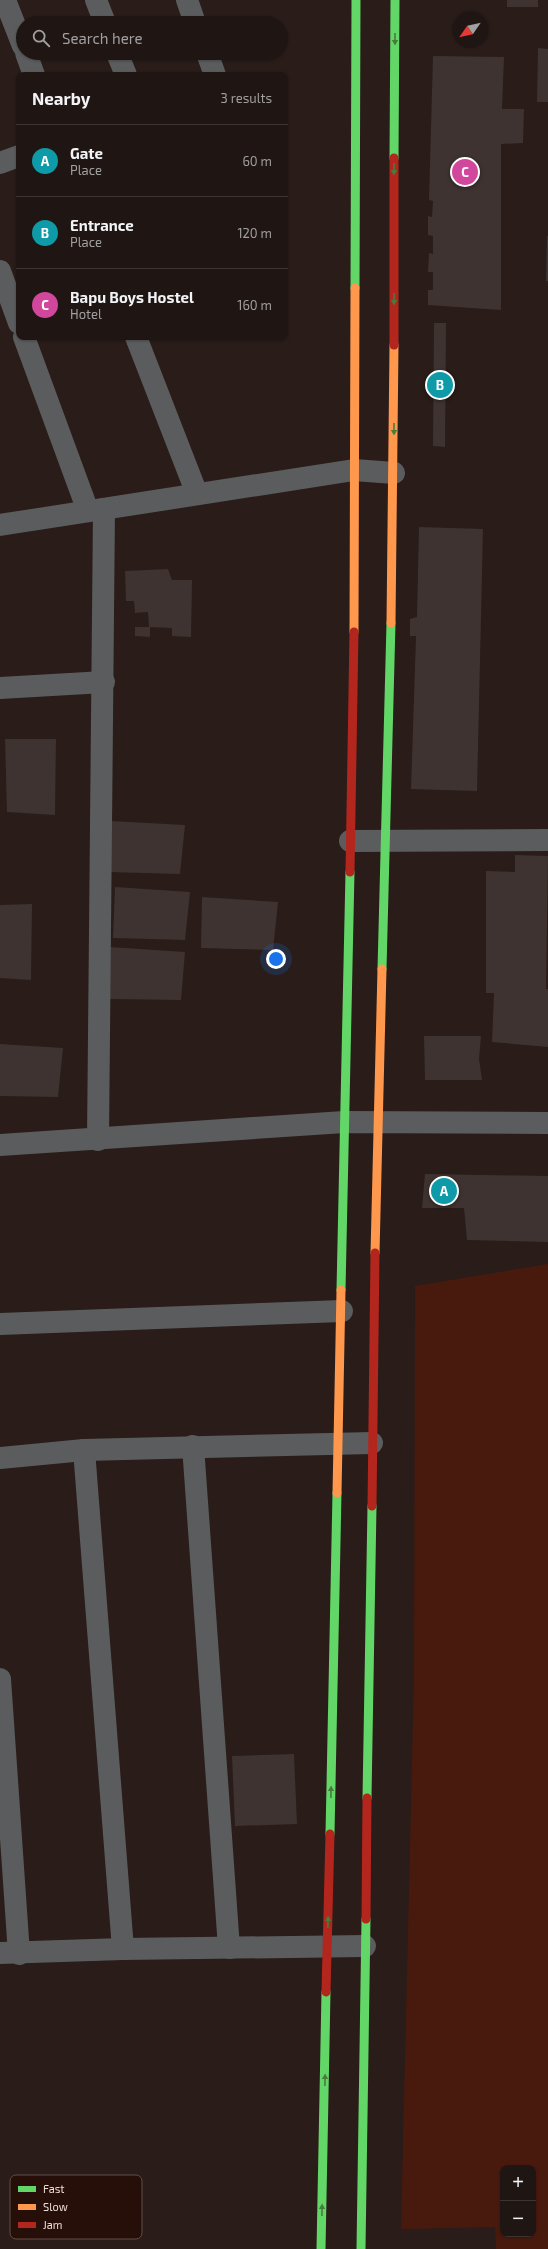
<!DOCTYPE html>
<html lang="en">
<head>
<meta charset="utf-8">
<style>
  :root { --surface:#1f1513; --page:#2c2221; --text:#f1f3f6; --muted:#a19fa0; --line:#3c3433; --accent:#a99994 }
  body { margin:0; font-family:"Exo 2",sans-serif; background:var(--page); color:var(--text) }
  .controls { position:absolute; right:12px; bottom:12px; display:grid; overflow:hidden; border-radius:8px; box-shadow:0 1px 3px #0004 }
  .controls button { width:36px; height:36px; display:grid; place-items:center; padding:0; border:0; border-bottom:1px solid var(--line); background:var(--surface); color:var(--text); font:20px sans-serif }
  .compass { position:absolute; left:452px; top:12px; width:36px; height:36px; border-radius:50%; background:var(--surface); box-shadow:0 1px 3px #0004; rotate:236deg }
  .you { position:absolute; left:276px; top:959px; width:14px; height:14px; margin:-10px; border:3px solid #fff; border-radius:50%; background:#1a73e8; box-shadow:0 0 0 6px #1a73e833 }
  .badge { display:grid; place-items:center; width:26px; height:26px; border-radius:50%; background:var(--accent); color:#fff; font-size:13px; font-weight:700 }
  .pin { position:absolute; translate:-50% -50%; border:2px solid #fff; box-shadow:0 1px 4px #0006 }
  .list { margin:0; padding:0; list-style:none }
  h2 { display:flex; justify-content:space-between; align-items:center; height:52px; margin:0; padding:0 16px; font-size:17px }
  h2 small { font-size:13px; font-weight:400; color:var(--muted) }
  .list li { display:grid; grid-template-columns:26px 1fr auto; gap:12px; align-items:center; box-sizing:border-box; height:72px; padding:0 16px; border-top:1px solid var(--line) }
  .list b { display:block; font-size:15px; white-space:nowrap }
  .list p { margin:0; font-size:13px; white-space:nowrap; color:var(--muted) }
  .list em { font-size:13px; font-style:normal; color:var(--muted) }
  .icon { flex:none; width:22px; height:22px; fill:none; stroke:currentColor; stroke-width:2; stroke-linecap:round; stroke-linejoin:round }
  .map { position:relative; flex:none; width:548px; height:2249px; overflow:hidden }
  .search { position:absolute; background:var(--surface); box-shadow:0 1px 3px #0004; left:16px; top:16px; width:272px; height:44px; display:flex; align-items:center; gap:10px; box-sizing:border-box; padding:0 14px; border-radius:22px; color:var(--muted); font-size:15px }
  .panel { position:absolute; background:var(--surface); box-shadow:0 1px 3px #0004; left:16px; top:72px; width:272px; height:268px; border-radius:8px }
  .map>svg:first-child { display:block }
  .green { fill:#481a0e; fill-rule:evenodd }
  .building { fill:#3e3330 }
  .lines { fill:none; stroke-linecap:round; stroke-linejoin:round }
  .street { stroke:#5b5c5e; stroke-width:22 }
  .fast { stroke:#63d668; stroke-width:9 }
  .slow { stroke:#ff974d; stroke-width:9 }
  .jam { stroke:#b3261e; stroke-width:9 }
  .oneway { fill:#487c3d }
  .key { fill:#260f09; stroke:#624c47; stroke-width:1 }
  .key-label { font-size:11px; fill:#eedcd7 }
</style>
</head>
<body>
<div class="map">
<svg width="548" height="2249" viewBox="0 0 548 2249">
  <rect width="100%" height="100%" fill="#291c19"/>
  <path class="green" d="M548 1264V2249H496L495 2227 401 2229 414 1676 415 1286ZM503 2168H533V2234H503Z"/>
  <g class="building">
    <rect x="507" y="0" width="31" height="7"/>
    <path d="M538 48 548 49V102H537Z"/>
    <path d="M433 56 504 57 502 109H524L523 143 501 144V310L428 305V290H433V272H428L429 253 433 254V236L428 235V216L432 217 433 201 429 200Z"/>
    <path d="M547 236H548V281H546Z"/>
    <path d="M434 323H446L445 447 433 446Z"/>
    <path d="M419 527 483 529 477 791 411 789 416 636H410V619L417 617Z"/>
    <path d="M168 569 172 580H192L191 637 172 636V628L149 627 148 612 135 613 134 601H126L125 571Z"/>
    <path d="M135 627H150V637L135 636Z"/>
    <path d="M5 739H56L55 815 7 812Z"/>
    <path d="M110 821 185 825 180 874 108 872Z"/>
    <path d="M515 855 548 856 546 989H548V1047L492 1042 494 993H486V871L515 872Z"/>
    <path d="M115 887 190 892 185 940 113 938Z"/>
    <path d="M202 897 278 902 273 950 201 948Z"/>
    <path d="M32 904 31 980 0 978V905Z"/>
    <path d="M110 947 185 952 181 1000 109 999Z"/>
    <path d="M424 1036H481L479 1059 482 1080H425Z"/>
    <path d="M0 1044 63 1048 58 1097 0 1096Z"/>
    <path d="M425 1174 548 1176V1242L467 1240 464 1208H422Z"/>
    <path d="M294 1754 297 1824 235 1826 232 1756Z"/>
  </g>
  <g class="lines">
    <g class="street">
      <path d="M5 0 23 46"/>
      <path d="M96 0 105 23"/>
      <path d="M187 0 195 23"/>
      <path d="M26 53 34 75"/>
      <path d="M117 53 126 75"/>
      <path d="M207 53 215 75"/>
      <path d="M0 163 19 156"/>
      <path d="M0 271 19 323"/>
      <path d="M24 337 88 511"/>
      <path d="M136 337 197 494"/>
      <path d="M0 525 354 470 394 473"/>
      <path d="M0 688 104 682"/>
      <path d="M350 841 548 840"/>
      <path d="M98 1140 104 509"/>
      <path d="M0 1145 344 1122 548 1123"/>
      <path d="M0 1324 342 1311"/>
      <path d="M193 1446 229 1948"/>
      <path d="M84 1450 123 1949"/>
      <path d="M0 1458 84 1450 372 1443"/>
      <path d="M0 1679 19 1954"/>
      <path d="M0 1953 123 1949 365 1946"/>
    </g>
    <g class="fast">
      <path d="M394 158 395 0"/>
      <path d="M355 288 356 0"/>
      <path d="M382 969 391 623"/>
      <path d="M341 1290 350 872"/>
      <path d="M367 1798 372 1506"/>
      <path d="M330 1834 337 1493"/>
      <path d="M321 2249 326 1992"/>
      <path d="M361 2249 366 1919"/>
    </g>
    <g class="slow">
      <path d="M391 623 394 345"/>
      <path d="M354 632 355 288"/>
      <path d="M375 1253 382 969"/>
      <path d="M337 1493 341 1290"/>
    </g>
    <g class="jam">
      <path d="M394 345V158"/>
      <path d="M350 872 354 632"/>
      <path d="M372 1506 375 1253"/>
      <path d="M366 1919 367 1798"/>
      <path d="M326 1992 330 1834"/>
    </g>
  </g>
  <defs><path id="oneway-solid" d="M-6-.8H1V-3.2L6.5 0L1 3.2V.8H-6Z"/></defs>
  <g class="oneway">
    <use href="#oneway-solid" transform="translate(395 39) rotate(90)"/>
    <use href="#oneway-solid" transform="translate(394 169) rotate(90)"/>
    <use href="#oneway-solid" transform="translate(394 299) rotate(90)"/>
    <use href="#oneway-solid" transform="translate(394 429) rotate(90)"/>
    <use href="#oneway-solid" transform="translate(331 1792) rotate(-89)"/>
    <use href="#oneway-solid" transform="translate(328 1922) rotate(-89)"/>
    <use href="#oneway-solid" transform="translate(325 2080) rotate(-89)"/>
    <use href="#oneway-solid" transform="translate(322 2210) rotate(-89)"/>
  </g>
  <rect x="10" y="2175" width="132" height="64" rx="6" class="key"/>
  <rect x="18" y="2186" width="18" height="6" fill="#63d668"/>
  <rect x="18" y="2204" width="18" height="6" fill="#ff974d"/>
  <rect x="18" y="2222" width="18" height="6" fill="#b3261e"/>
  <g class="key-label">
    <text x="43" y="2193">Fast</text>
    <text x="43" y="2211">Slow</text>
    <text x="43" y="2229">Jam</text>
  </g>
</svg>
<div class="controls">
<button>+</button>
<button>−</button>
</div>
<svg class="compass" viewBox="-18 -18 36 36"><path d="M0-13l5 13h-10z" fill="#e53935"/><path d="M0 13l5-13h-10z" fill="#a19fa0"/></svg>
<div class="you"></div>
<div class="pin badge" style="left:444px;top:1191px;background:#0f9aa8">A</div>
<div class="pin badge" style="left:440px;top:385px;background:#0f9aa8">B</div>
<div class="pin badge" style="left:465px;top:172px;background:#d1479c">C</div>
<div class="search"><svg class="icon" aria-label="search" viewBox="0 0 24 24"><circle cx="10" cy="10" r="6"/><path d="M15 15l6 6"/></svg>Search here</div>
<section class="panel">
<h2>Nearby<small>3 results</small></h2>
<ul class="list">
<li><span class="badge" style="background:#0f9aa8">A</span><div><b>Gate</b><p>Place</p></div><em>60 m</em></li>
<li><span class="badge" style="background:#0f9aa8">B</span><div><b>Entrance</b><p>Place</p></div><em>120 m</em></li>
<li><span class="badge" style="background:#d1479c">C</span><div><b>Bapu Boys Hostel</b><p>Hotel</p></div><em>160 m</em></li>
</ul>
</section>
</div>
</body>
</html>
